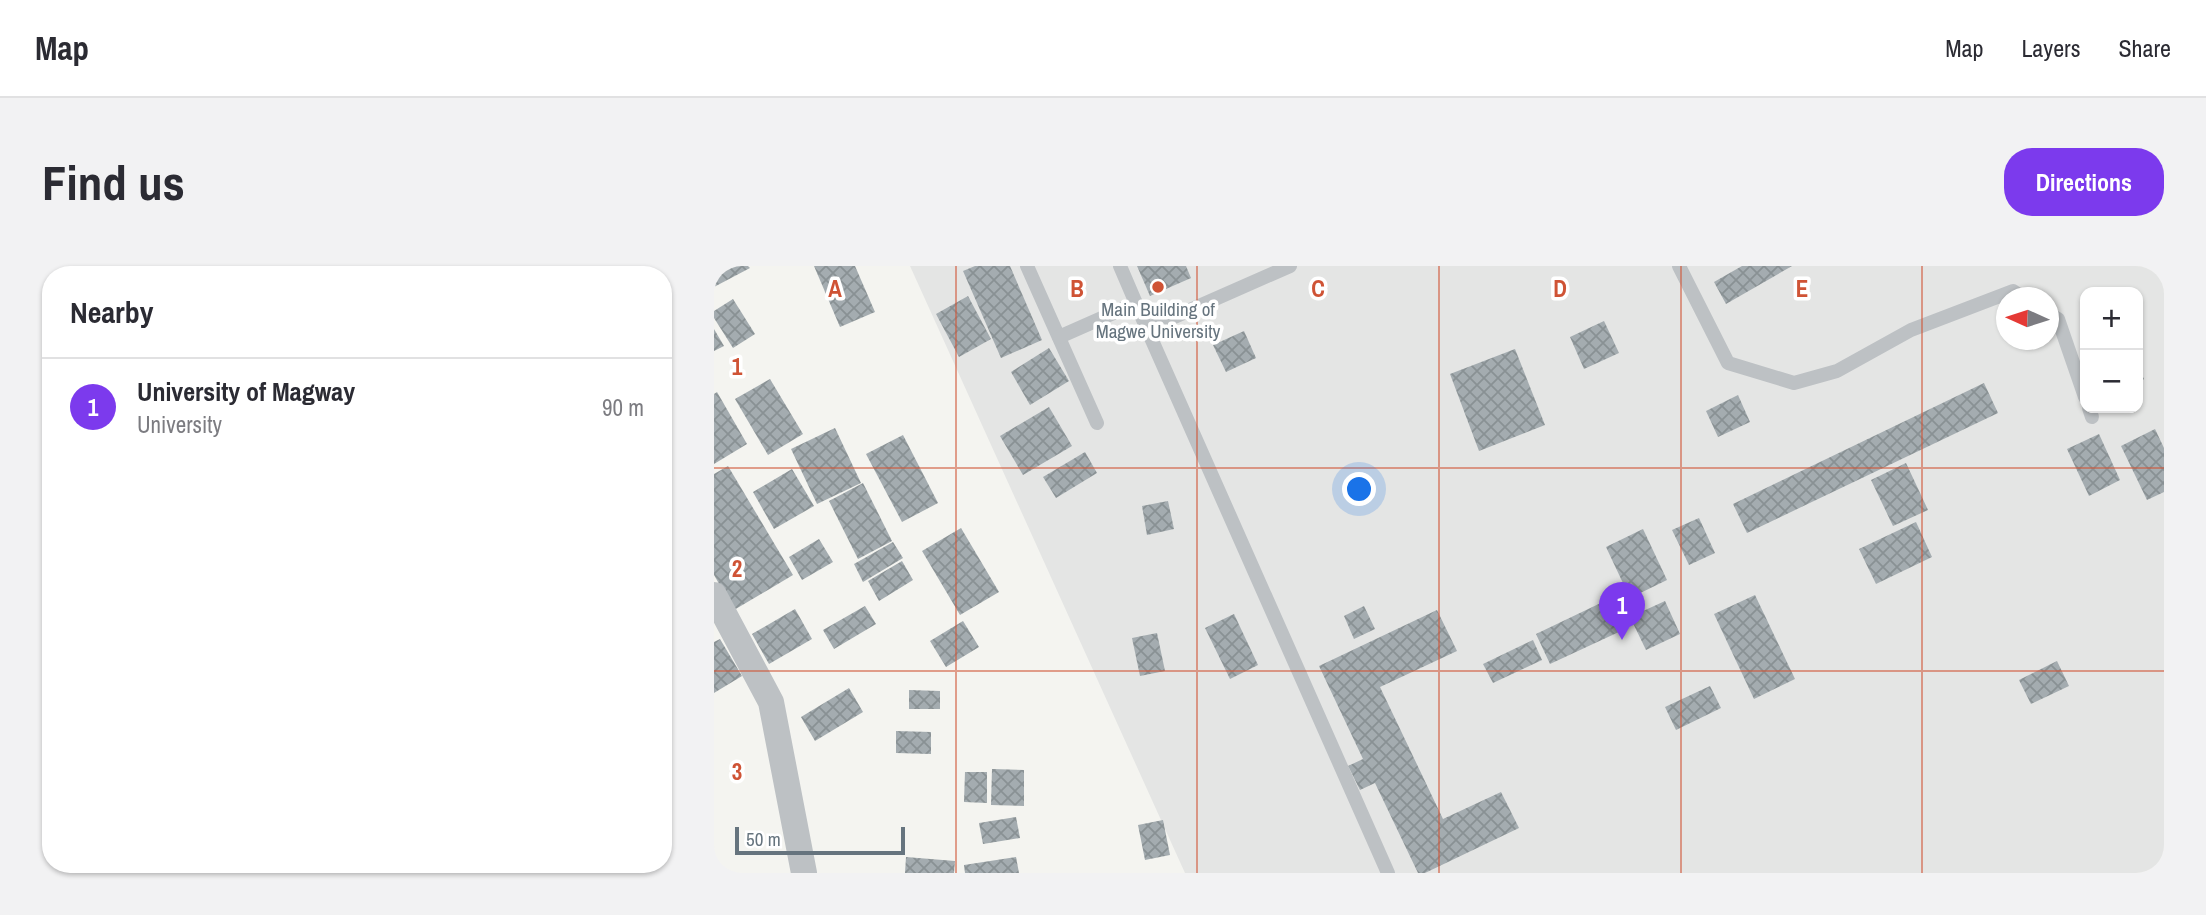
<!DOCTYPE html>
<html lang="en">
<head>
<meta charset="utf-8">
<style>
  :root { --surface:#fff; --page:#f2f2f3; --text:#2b2b33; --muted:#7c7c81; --line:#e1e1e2; --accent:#7c3aed }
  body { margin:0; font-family:"Archivo Narrow",sans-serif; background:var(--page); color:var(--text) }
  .controls { position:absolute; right:21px; top:21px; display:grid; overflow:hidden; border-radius:14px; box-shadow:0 2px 5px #0004 }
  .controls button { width:63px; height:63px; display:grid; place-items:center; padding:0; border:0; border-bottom:2px solid var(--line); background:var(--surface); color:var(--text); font:35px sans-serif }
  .compass { position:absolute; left:1282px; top:21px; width:63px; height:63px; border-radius:50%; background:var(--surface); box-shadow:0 2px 5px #0004; rotate:273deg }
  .scale { position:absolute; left:21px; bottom:18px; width:170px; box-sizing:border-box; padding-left:7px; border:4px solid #66747e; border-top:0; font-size:19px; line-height:24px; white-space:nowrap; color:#66747e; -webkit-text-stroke:5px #fff; paint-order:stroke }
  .you { position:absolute; left:646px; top:224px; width:24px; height:24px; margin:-18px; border:5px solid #fff; border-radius:50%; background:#1a73e8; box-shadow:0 0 0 10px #1a73e833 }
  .badge { display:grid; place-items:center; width:46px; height:46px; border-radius:50%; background:var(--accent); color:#fff; font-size:23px; font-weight:700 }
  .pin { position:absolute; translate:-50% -58px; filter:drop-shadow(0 2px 4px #0008) }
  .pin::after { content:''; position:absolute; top:37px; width:24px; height:21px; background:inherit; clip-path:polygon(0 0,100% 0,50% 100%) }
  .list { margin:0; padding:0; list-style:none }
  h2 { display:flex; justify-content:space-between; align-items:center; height:91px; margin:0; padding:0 28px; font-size:30px }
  h2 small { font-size:23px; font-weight:400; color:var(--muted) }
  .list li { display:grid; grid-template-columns:46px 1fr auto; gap:21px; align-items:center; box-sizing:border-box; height:98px; padding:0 28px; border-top:2px solid var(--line) }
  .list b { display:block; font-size:26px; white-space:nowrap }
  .list p { margin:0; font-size:23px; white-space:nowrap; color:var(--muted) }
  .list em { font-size:23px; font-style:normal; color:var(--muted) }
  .map { position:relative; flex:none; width:1450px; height:607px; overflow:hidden; border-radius:28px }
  header { display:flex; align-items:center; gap:42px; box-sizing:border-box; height:98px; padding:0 35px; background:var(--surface); border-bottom:2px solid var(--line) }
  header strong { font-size:33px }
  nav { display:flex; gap:38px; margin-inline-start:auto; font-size:24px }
  .intro { display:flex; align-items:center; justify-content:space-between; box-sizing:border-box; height:168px; padding:0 42px }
  h1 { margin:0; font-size:49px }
  .button { padding:18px 32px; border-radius:28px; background:var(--accent); color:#fff; font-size:24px; font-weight:700 }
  main { display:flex; gap:42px; padding:0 42px }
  aside { flex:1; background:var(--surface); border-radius:28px; box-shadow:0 2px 5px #0004 }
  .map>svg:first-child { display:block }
  .built { fill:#e4e5e4; fill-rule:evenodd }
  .building { fill:url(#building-cross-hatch) }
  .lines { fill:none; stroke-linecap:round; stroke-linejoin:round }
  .lane { stroke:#bdc1c4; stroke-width:14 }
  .street { stroke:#bdc1c4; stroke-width:26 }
  .grid { fill:none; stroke:#cf5335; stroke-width:2; stroke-opacity:0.55 }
  .poi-dot { fill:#cf5335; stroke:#fff; stroke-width:2.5 }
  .labels { text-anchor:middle; stroke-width:7; stroke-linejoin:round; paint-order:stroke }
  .poi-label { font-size:19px; fill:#66747e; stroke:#fff }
  .grid-label { font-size:23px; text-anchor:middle; font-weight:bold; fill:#cf5335; stroke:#fff; stroke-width:7; stroke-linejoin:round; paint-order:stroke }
</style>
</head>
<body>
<header>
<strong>Map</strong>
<nav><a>Map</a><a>Layers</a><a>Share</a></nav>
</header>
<div class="intro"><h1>Find us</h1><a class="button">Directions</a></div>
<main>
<aside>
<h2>Nearby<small></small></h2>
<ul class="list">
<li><span class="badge">1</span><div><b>University of Magway</b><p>University</p></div><em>90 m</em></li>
</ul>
</aside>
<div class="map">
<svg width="1450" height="607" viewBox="0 0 1450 607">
  <defs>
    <pattern id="building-cross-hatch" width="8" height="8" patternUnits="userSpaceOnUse" patternTransform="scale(1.75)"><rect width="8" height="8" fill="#a4acb0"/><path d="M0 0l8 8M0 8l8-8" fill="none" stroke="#899194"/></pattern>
  </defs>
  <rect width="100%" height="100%" fill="#f4f4f0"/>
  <path class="built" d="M196 0H1450V607H471ZM1371 26H1424V142H1371ZM1293 32H1335V74H1293Z"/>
  <g class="building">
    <path d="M0 0H34L36 2 0 21Z"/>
    <path d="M100 0H141L161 46 126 61Z"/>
    <path d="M261 0H296L328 74 287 92 249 5Z"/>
    <path d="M423 0H472L477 12 436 30Z"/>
    <path d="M1028 0H1078L1012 38 1000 16Z"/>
    <path d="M254 30 277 73 245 91 222 48Z"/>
    <path d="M19 33 41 68 19 82 0 52V45Z"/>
    <path d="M890 55 905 87 870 103 856 71Z"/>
    <path d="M0 63 10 80 0 85Z"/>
    <path d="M530 65 542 92 512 106 499 79Z"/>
    <path d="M335 82 355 115 316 139 297 106Z"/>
    <path d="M801 83 831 159 765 185 736 108Z"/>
    <path d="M1424 101 1430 113 1424 117Z"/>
    <path d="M56 113 89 168 54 189 21 133Z"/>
    <path d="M1270 117 1284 147 1033 267 1019 238Z"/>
    <path d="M3 126 33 178 0 198V128Z"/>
    <path d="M1024 129 1036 156 1004 171 992 145Z"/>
    <path d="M335 141 358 180 309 209 286 170Z"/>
    <path d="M121 162 147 217 103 238 77 183Z"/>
    <path d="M1441 163 1450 182V226L1433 234 1407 180Z"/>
    <path d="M1385 168 1406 214 1375 230 1353 183Z"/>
    <path d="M189 169 224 237 188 256 152 188Z"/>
    <path d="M371 186 383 207 342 232 329 211Z"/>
    <path d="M1192 197 1214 244 1179 260 1157 214Z"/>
    <path d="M14 200 79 309 20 344 0 309V208Z"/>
    <path d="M78 203 100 240 60 263 39 226Z"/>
    <path d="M149 217 178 275 144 293 115 235Z"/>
    <path d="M454 235 460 263 433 269 428 240Z"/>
    <path d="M985 252 1001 287 975 299 958 264Z"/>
    <path d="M1202 256 1218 291 1162 318 1145 283Z"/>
    <path d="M247 262 285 326 246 349 208 285Z"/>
    <path d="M929 263 953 314 916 332 892 281Z"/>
    <path d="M105 273 119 296 88 314 75 291Z"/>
    <path d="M179 276 189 292 149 316 140 298Z"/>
    <path d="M188 295 199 314 165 335 154 315Z"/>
    <path d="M1041 329 1081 413 1040 433 1000 348Z"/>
    <path d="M893 334 907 365 836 398 822 368Z"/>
    <path d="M951 335 966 368 932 384 916 351Z"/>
    <path d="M151 340 162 358 120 383 109 364Z"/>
    <path d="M650 340 661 363 640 373 630 350Z"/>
    <path d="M81 343 98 373 55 398 38 368Z"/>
    <path d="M723 344 743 385 666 421 729 553 787 526 805 562 711 607H704L661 517 646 524 634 500 649 493 605 400Z"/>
    <path d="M520 348 544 399 516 413 491 362Z"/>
    <path d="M249 355 265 381 232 401 216 375Z"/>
    <path d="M443 367 451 405 426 410 418 372Z"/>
    <path d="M6 373 28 410 0 427V376Z"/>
    <path d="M819 374 828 394 779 417 769 398Z"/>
    <path d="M1343 395 1355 420 1317 438 1305 414Z"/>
    <path d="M996 420 1007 442 962 464 951 441Z"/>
    <path d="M135 422 149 446 101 475 87 451Z"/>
    <path d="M195 424 226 425V443H195Z"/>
    <path d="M182 465 217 466V488L182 487Z"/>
    <path d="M278 503 310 504V540L277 539Z"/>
    <path d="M251 506H273V537L250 536Z"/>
    <path d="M302 551 306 572 269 578 265 557Z"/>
    <path d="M449 554 456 589 431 594 424 559Z"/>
    <path d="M192 591 241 595 240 607H191Z"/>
    <path d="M302 591 305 607H251L250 599Z"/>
  </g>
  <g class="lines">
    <g class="lane">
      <path d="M313 0 383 157"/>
      <path d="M406 0 433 63 576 0"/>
      <path d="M965 0 1014 97 1080 117 1123 105 1197 64 1299 25 1309 32"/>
      <path d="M1335 48 1344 53 1371 131"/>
      <path d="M433 63 674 607"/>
      <path d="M345 71 422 37"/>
      <path d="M1375 142 1378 151"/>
    </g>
    <path class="street" d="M0 329 57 436 90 607"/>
  </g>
  <path class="grid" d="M242 0V607M483 0V607M725 0V607M967 0V607M1208 0V607M0 202H1450M0 405H1450"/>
  <circle class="poi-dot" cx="444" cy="21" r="7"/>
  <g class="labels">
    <g class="poi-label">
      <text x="444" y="50">Main Building of<tspan x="444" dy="22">Magwe University</tspan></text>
    </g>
  </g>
  <g class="grid-label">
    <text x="121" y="31">A</text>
    <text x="363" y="31">B</text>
    <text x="604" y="31">C</text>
    <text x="846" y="31">D</text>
    <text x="1088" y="31">E</text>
    <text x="23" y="109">1</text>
    <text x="23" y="311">2</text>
    <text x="23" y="514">3</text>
  </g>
</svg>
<div class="controls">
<button>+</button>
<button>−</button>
</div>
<svg class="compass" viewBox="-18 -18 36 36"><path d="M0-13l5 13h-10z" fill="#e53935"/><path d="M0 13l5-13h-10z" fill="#7c7c81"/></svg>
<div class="scale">50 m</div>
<div class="you"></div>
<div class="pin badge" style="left:908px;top:374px">1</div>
</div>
</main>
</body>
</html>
